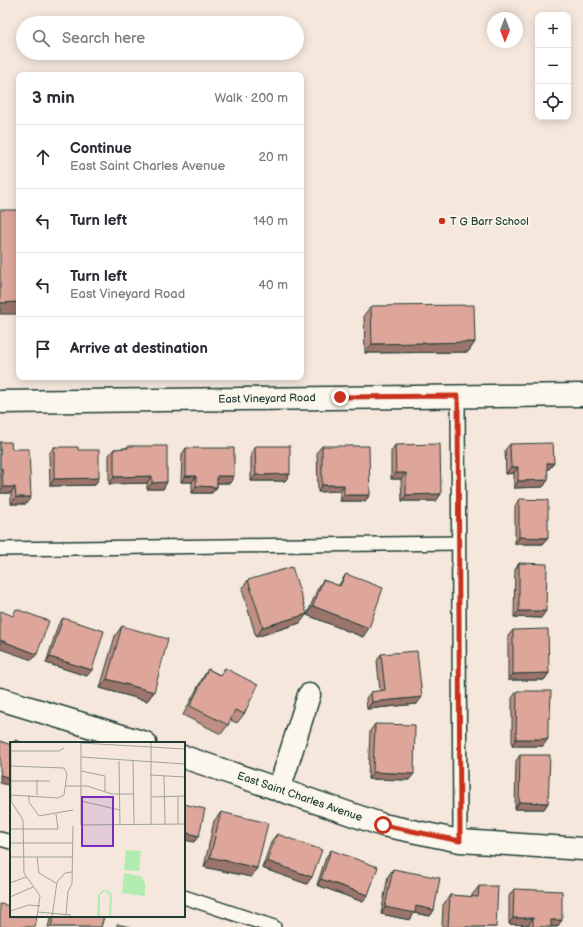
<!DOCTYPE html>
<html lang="en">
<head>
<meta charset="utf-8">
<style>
  :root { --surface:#fff; --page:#f7f7f7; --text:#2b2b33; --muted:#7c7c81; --line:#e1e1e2 }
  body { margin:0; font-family:"Balsamiq Sans",sans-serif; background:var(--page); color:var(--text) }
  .controls { position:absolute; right:12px; top:12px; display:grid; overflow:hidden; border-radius:8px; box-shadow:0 2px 10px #0003 }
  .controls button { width:36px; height:36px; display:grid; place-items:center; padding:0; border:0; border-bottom:1px solid var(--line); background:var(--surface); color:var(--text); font:20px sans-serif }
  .compass { position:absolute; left:487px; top:12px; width:36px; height:36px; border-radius:50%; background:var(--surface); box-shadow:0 2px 10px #0003; rotate:180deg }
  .stop { position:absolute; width:12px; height:12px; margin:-9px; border:3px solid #c8321e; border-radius:50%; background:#fff }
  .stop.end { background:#c8321e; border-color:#fff; box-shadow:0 1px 4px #0008 }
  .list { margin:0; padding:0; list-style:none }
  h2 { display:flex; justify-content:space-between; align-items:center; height:52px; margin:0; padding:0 16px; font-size:17px }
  h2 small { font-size:13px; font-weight:400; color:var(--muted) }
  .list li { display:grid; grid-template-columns:26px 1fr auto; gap:12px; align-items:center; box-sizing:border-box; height:64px; padding:0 16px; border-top:1px solid var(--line) }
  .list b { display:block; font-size:15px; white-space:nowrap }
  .list p { margin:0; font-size:13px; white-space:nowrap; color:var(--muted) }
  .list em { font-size:13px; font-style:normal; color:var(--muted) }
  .icon { flex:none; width:22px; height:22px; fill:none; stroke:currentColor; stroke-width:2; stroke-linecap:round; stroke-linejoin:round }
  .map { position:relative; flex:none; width:583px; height:927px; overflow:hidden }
  .search { position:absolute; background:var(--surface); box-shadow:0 2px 10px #0003; left:16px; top:16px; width:288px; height:44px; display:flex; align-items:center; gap:10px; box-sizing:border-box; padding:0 14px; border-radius:22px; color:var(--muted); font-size:15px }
  .panel { position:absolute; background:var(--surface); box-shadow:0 2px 10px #0003; left:16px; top:72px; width:288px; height:308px; border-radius:8px }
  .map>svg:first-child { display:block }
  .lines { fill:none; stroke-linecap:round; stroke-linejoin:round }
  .lane-casing { stroke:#1f3d34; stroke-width:16 }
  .street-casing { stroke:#1f3d34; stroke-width:25 }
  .lane { stroke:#fbf7ec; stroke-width:13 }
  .street { stroke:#fbf7ec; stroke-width:22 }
  .wall { fill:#bf8f84; stroke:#1f3d34 }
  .shaded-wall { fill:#9b746c; stroke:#1f3d34 }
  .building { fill:#dea69a; stroke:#1f3d34 }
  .route { stroke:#c8321e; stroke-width:5 }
  .poi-dot { fill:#c8321e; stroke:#fbf7ec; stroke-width:1.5 }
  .labels { text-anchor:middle; stroke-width:3.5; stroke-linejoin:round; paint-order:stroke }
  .poi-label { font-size:11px; fill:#1f3d34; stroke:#fbf7ec; text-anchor:start }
  .street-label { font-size:11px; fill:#1f3d34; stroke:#fbf7ec }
  .inset-road { fill:none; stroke:#9fa399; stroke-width:1 }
  .view { fill:#7b2cbf; fill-opacity:0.15; stroke:#7b2cbf; stroke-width:2 }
  .inset-edge { fill:none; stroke:#1f3d34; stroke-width:2 }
</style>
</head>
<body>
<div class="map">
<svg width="583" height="927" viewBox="0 0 583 927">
  <rect width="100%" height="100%" fill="#f5e7dc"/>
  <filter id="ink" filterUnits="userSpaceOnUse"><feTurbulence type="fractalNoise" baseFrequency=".025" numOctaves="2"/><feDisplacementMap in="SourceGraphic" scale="8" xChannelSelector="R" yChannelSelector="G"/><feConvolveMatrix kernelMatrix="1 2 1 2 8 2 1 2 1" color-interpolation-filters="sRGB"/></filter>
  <g filter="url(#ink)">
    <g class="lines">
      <defs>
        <g id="lane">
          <path d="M458 396 460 841"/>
          <path d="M0 549 458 543"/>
          <path d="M0 839 11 842"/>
          <path d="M184 897 274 927"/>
        </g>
        <g id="street">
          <path d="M0 402 583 395"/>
          <path d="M0 699 145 743"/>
          <path d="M184 757 383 825 460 841 583 849"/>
          <path d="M279 790 309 695"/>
        </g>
      </defs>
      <use href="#lane" class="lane-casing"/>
      <use href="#street" class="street-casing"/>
      <use href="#lane" class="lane"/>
      <use href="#street" class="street"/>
    </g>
    <g class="wall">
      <path d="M371 306 475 342 468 352 365 353 364 315Z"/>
      <path d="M0 442 12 449 26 504H11V493H0Z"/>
      <path d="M510 444 554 463 549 469H547L548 480 543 487 514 488V473L506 474 505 450Z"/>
      <path d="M395 445 441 494 436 501H402L401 479H391V451Z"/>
      <path d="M128 446 167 482 163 489H147V483L109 484V455L114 449 126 448Z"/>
      <path d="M255 446 290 474 285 481H251V453Z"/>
      <path d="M322 446 370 495 365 501H340V491L318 492 317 452Z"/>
      <path d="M54 447 78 450 99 478 95 485 50 486 49 454Z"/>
      <path d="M186 448 230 483H217V487L212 493H192V482H181L182 454Z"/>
      <path d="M519 499 548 538 543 544H515V506Z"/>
      <path d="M519 563 541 618 514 617 515 570Z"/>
      <path d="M346 574 363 637 307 615 317 590 323 580 338 586Z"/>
      <path d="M248 580 300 623 256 637 242 589Z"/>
      <path d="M63 618 87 676 46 663 58 625Z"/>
      <path d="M122 626 154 692 147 701 100 688 115 636Z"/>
      <path d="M513 630 549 673 544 680H508V636Z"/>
      <path d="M381 654 417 704 367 709 366 698 371 692 380 691 377 661Z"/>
      <path d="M225 668 244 714 237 723 230 720 228 725 221 734 183 715 202 679 208 669 220 675Z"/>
      <path d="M517 691 548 722 543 746H512V698Z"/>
      <path d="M375 724 409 780 368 779 370 731Z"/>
      <path d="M520 755 548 803 544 809H515L516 761Z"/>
      <path d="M221 812 257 868 251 877 204 867 214 821Z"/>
      <path d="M277 834 307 884 262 868 272 840Z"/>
      <path d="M331 850 368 895 363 902 317 885 326 857Z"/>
      <path d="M393 869 434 910 430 916 414 913 410 920 381 914 388 876Z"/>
      <path d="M479 886 496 927H442L443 905 450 895 472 897V895Z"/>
      <path d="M514 889 562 920 557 927H528V925L509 924V896Z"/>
      <path d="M51 916H104L101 927H48Z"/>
    </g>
    <g class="shaded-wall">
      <path d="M19 302V314H0V303Z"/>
      <path d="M475 342 468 352 365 353 372 344Z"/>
      <path d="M547 463H554L549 469H543Z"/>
      <path d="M511 467H518L514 473 506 474Z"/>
      <path d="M396 473H406L401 479H391Z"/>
      <path d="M290 474 285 481H251L256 475Z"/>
      <path d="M152 476 147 483 109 484 114 477Z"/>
      <path d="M186 476H196L192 482H181Z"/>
      <path d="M217 476H234L230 483H212Z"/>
      <path d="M99 478 95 485 50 486 54 479Z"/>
      <path d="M548 480 543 487 514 488 518 481Z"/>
      <path d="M167 482 163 489H147L152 483Z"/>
      <path d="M322 485H344L340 491 318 492Z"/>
      <path d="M196 486 217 487 212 493H192Z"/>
      <path d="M3 487H15L11 493H0V491Z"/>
      <path d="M441 494 436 501H402L406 495Z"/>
      <path d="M344 495H370L365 501H340Z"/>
      <path d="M16 497H31L26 504H11Z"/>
      <path d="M519 537 548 538 543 544H515Z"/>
      <path d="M313 606 369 628 363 637 307 615Z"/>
      <path d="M519 611H546L541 618 514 617Z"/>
      <path d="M307 614 300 623 256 637 263 627Z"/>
      <path d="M0 640 37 654 32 660 0 649Z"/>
      <path d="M50 657 92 670 87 676 46 663Z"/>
      <path d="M549 673 544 680H508L513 674Z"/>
      <path d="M107 679 154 692 147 701 100 688Z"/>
      <path d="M422 697 417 704 367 709 372 702Z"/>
      <path d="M516 739H548L543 746H512Z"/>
      <path d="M373 772 414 774 409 780 368 779Z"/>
      <path d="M0 775 11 778V786L0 783Z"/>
      <path d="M519 802 548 803 544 809H515Z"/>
      <path d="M184 832 199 836 194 842 184 840Z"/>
      <path d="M210 857 257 868 251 877 204 867Z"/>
      <path d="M267 861 312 877 307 884 262 868Z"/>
      <path d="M321 879 368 895 363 902 317 885Z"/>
      <path d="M416 906 434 910 430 916 414 913 410 920 381 914 385 907Z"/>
      <path d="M513 918H533L528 925 509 924Z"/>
      <path d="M551 920H562L557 927 546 926Z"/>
    </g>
    <g class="building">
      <path d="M0 210H19V302L0 303Z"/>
      <path d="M474 305 475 342 372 344 371 306Z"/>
      <path d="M0 442H11L12 449H29L31 497H16L15 487H3L2 468 0 469Z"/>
      <path d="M553 443 554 463H547L548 480 518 481V467H511L510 444Z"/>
      <path d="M440 444 441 494 406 495V473H396L395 445Z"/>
      <path d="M128 446H167V482L152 483V476L114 477V449L128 448Z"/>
      <path d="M255 446H290V474L256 475Z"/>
      <path d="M322 446H369L370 495H344V485H322Z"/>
      <path d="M54 447H78V450H99V478L54 479Z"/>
      <path d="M186 448H234V476H217V487L196 486V476H186Z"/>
      <path d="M519 499 548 500V538L519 537Z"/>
      <path d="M519 563 547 564 546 611H519Z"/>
      <path d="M292 567 307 614 263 627 248 580Z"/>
      <path d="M346 574 383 588 369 628 313 606 323 580 340 586Z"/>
      <path d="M16 609 49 621 37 654 0 640V614L1 611 13 616Z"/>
      <path d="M63 618 104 631 92 670 50 657Z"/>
      <path d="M122 626 168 639 154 692 107 679Z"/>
      <path d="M548 629 549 673 513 674V630Z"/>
      <path d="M417 651 422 697 372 702 371 692 385 690 381 654Z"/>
      <path d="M225 668 258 685 244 714 235 710 228 725 190 706 208 669 221 676Z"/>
      <path d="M517 691H551L550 718H548V739H516Z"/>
      <path d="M375 724 415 725 414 774 373 772Z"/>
      <path d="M15 740 24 743H14Z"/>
      <path d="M0 741 11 745V778L0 775 1 772 0 771Z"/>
      <path d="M520 755H550L548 803 519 802Z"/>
      <path d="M184 804 205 809 199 836 184 832Z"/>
      <path d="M221 812 268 823 257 868 210 857Z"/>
      <path d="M277 834 322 850 312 877 267 861Z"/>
      <path d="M331 850 378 867 368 895 321 879Z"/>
      <path d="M393 869 440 878 434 910 416 906 415 913 385 907Z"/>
      <path d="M479 886H498L496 927H448L450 895 478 897Z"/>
      <path d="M514 889 562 891V920H551V927H533V918H513Z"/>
      <path d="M0 904 11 906V916H37L35 927H0Z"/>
      <path d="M54 916H104L101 927H51Z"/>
      <path d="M117 924 130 927H117Z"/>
    </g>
  </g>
  <g class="lines" filter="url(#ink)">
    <path class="route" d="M340 397 458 396 460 841 383 825"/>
  </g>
  <circle class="poi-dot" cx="442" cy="221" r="4"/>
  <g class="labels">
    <g class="poi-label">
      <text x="450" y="225">T G Barr School</text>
    </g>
    <g class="street-label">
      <text transform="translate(267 398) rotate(-1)" y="4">East Vineyard Road</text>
      <text transform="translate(300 796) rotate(19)" y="4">East Saint Charles Avenue</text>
    </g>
  </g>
  <g transform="translate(10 742)">
    <rect width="175" height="175" fill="#f5e7dc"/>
    <path d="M116 108 131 109 129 129 114 128ZM114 131 131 134 135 141V154L112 151ZM93 148H97L102 152 101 175H99L100 153 95 149 90 153V175L87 174 88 153Z" fill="#b3ecb1"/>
    <path class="inset-road" d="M1 0V59L13 78 14 131 30 154 27 175M71 0V83L175 82M141 0V82M71 1 175 7M0 9H49L54 6M71 15 175 22M109 19 110 83M123 19 124 82M0 24 54 26M54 26 57 32 54 53M71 29 95 34V49M140 33 175 35M154 34 155 82M27 38V53M1 39H40M56 44H77L102 52H124M1 53 48 56 54 53M19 53V60L29 74 63 68M168 54V82M141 55 175 54M71 59 110 68M0 87H48L46 72M0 101H62M0 115H62M27 115 29 131 46 141M0 141 16 135M0 155 23 145M0 169 19 163 30 164M28 170 61 173M56 173 58 149 62 142 63 84M42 175 47 140 55 131 62 130"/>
    <path class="view" d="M72 55H103V104H72Z"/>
    <rect width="175" height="175" class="inset-edge"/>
  </g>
</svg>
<div class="controls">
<button>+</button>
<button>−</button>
<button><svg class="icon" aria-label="locate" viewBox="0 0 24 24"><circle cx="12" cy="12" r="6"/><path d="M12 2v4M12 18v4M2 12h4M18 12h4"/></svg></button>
</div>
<svg class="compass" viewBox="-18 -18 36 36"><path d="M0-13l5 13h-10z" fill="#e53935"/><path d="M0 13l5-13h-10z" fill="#7c7c81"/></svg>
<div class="stop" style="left:383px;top:825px"></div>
<div class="stop end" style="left:340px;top:397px"></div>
<div class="search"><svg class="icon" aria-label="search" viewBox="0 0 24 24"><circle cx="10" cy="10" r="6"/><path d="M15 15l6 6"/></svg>Search here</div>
<section class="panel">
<h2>3 min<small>Walk · 200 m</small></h2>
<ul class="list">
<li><svg class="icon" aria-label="ahead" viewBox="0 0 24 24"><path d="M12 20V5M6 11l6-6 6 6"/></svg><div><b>Continue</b><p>East Saint Charles Avenue</p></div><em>20 m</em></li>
<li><svg class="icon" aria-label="left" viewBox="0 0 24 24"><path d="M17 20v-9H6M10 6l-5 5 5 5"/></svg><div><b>Turn left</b></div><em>140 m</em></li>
<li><svg class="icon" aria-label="left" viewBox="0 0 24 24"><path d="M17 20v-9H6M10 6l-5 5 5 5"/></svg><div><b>Turn left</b><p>East Vineyard Road</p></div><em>40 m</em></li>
<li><svg class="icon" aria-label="arrive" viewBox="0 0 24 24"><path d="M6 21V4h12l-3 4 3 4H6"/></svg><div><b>Arrive at destination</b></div></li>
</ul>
</section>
</div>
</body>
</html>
